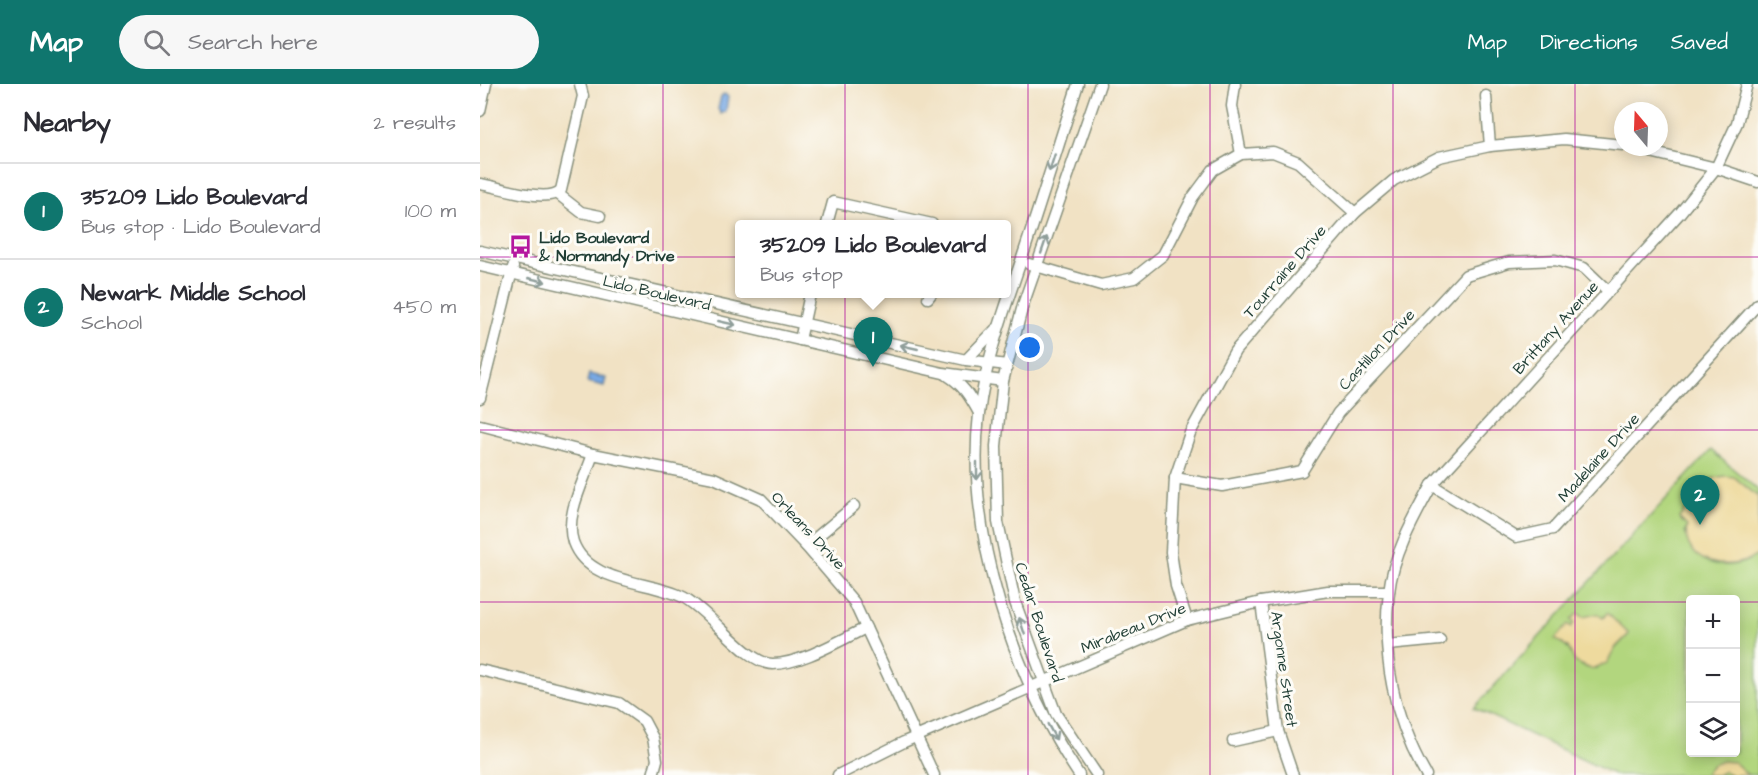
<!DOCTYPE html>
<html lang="en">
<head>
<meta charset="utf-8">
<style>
  :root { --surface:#fff; --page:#f7f7f7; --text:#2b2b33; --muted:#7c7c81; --line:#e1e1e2; --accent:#0f766e }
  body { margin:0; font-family:"Architects Daughter",sans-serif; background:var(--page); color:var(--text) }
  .controls { position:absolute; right:18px; bottom:18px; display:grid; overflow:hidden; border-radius:6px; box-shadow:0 3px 15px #0003 }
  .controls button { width:54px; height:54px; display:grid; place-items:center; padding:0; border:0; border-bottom:2px solid var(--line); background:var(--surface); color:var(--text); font:30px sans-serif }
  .compass { position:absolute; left:1134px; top:18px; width:54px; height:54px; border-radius:50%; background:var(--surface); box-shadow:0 3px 15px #0003; rotate:341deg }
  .you { position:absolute; left:550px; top:264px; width:21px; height:21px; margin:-15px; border:4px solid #fff; border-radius:50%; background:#1a73e8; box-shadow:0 0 0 9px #1a73e833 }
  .badge { display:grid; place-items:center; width:39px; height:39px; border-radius:50%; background:var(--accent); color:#fff; font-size:20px; font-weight:700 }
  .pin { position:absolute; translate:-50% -50px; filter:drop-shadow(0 2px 3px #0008) }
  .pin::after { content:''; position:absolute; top:32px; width:21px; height:18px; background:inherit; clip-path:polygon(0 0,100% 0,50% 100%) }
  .popup { position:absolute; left:255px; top:136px; width:276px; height:78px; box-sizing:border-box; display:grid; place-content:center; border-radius:6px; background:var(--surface); filter:drop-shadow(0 2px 4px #0005); font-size:20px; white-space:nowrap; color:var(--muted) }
  .popup b { font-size:22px; color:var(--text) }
  .popup::after { content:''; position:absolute; left:50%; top:100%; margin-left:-12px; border:12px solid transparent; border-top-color:var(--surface) }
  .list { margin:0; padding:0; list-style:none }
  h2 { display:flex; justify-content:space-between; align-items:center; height:78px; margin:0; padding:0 24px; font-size:26px }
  h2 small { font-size:20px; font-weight:400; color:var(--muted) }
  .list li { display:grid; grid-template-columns:39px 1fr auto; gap:18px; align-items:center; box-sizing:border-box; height:96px; padding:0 24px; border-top:2px solid var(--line) }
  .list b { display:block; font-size:22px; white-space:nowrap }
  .list p { margin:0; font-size:20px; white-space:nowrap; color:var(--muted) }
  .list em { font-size:20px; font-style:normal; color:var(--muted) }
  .icon { flex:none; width:33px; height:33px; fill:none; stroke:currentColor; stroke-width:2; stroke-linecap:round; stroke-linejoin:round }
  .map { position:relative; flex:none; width:1278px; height:691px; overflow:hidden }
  header { display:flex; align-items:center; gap:36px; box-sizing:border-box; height:84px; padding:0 30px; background:var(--accent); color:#fff }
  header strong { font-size:28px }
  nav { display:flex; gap:33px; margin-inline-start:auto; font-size:21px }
  .search { width:420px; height:54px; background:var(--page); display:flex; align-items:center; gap:15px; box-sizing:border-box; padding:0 21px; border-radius:33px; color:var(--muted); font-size:22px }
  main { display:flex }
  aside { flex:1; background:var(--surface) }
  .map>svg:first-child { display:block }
  .green { fill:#b2d67e; stroke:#688a59; stroke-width:1.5; fill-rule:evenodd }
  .sand { fill:#eeda9e; stroke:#868c69; stroke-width:1.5 }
  .water { fill:#79a9e4; stroke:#4c738c; stroke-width:1.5 }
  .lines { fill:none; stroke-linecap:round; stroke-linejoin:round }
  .minor-casing { stroke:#88907c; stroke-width:13 }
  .minor { stroke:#fff; stroke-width:10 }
  .oneway { stroke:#8f9e9a }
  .grid { fill:none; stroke:#b5179e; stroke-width:1.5; stroke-opacity:0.55 }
  .labels { text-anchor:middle; stroke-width:6; stroke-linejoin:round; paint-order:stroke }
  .poi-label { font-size:16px; font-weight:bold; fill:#1f3d34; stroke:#fdfcf7; text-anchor:start }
  .street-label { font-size:16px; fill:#1f3d34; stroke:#fdfcf7 }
</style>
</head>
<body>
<header>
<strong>Map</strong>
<div class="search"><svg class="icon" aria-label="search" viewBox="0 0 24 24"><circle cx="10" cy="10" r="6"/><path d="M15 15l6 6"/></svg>Search here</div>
<nav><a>Map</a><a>Directions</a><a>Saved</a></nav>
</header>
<main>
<aside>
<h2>Nearby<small>2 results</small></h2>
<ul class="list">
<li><span class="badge">1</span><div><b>35209 Lido Boulevard</b><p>Bus stop · Lido Boulevard</p></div><em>100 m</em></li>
<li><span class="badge">2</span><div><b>Newark Middle School</b><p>School</p></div><em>450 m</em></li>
</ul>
</aside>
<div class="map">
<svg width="1278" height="691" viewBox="0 0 1278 691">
  <rect width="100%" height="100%" fill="#fdfcf7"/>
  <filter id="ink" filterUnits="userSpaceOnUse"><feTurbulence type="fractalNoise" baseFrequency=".0167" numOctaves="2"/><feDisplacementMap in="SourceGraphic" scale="12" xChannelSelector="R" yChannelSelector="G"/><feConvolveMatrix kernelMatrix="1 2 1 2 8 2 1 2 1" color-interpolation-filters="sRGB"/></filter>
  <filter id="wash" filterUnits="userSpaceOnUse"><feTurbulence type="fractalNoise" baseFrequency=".008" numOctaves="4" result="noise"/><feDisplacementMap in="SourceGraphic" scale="24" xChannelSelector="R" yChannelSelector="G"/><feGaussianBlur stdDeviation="1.35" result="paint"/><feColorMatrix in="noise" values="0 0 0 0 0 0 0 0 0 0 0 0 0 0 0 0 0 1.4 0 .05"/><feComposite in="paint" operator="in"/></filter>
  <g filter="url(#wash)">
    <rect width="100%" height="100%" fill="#f1e2c4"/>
    <path class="green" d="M1231 366 1278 406V413C1264 402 1254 388 1235 394L1199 434 1207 442 1205 449C1209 456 1212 465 1217 470 1233 487 1262 483 1278 470L1277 691H1135L994 624ZM1210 516H1256V668H1210ZM1103 533 1123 534 1149 550 1117 584C1094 587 1095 569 1082 558L1088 541 1091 543Z"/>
    <g class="sand">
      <path d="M1245 392 1254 393 1278 413V470C1254 490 1200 481 1207 442L1199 434 1234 394Z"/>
      <path d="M1098 529 1103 533 1117 530 1123 534 1127 529 1149 550 1136 563 1127 579 1111 585 1095 578 1088 563 1075 555 1088 540 1091 543 1094 539 1091 536Z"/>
      <path d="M1242 677 1254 678 1268 691H1252L1244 687 1237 691H1224L1232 681Z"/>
    </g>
    <g class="water">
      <path d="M245 10 248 13 246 27 241 30 238 25 241 12Z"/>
      <path d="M109 290 126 294 124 302 107 298Z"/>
    </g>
  </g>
  <g filter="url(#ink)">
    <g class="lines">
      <defs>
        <g id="minor">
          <path d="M598 0C579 59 561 118 541 177 524 227 505 278 499 330 485 449 534 593 599 691"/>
          <path d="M755 0 752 22 761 70"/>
          <path d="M1006 12 1010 62"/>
          <path d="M0 27 6 0"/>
          <path d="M1150 63 1236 84 1278 98"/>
          <path d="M0 100C20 103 68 120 81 106L103 12 100 0"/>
          <path d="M78 110 101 128 120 132"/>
          <path d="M347 140 353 118 452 140"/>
          <path d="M0 167 486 276 527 281"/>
          <path d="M549 180 621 201 654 194 683 171 713 113 733 86 761 70 793 68 818 78 875 129"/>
          <path d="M0 182 463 289 523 297"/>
          <path d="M448 214 451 210"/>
          <path d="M320 256 330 210"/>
          <path d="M486 276 516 245"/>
          <path d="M467 291C483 301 490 312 499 329"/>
          <path d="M0 314 33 183"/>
          <path d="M0 341 113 370 234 394 281 415 326 462 374 518 454 691"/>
          <path d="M113 370C105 395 84 432 93 458 108 500 168 496 203 513 230 527 268 581 293 580 321 580 360 556 386 544"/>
          <path d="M695 394 742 402 822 387 858 329 986 191 1029 178 1075 176 1104 184 1128 207"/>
          <path d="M952 401 1036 453 1073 445 1278 220"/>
          <path d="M326 462 374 422"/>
          <path d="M781 518 798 647 813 691"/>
          <path d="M707 536 696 502 691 468 695 394 710 349 755 267 875 129 914 96 959 73 1010 62 1084 55 1143 61"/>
          <path d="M908 561 960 556"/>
          <path d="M0 586 139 619 164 637 173 654 177 676 173 691"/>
          <path d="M753 657 798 647"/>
          <path d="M358 691 424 658 707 536 781 518 848 507H909"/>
          <path d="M617 691 576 630 535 518 518 438 516 362 523 297 543 221 620 0"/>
          <path d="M946 691C914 636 901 571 909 508 913 471 934 434 952 401L1200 129 1236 84 1257 39 1267 0"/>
        </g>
      </defs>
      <use href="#minor" class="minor-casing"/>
      <use href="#minor" class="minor"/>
    </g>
    <defs><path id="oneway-shaft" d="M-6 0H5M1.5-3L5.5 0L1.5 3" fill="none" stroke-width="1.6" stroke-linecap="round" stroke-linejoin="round" transform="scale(1.5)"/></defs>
    <g class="oneway">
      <use href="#oneway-shaft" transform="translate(572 79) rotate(108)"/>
      <use href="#oneway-shaft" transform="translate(564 161) rotate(-71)"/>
      <use href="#oneway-shaft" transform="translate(57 196) rotate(13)"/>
      <use href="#oneway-shaft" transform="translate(247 239) rotate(13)"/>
      <use href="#oneway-shaft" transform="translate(429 263) rotate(-167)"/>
      <use href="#oneway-shaft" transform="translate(497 387) rotate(90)"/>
      <use href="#oneway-shaft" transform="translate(542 542) rotate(-108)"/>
      <use href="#oneway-shaft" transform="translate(572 648) rotate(61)"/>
    </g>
  </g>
  <path class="grid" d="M183 0V691M365 0V691M548 0V691M730 0V691M913 0V691M1095 0V691M0 173H1278M0 346H1278M0 518H1210M1256 518H1278"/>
  <defs>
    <symbol id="bus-bare" viewBox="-9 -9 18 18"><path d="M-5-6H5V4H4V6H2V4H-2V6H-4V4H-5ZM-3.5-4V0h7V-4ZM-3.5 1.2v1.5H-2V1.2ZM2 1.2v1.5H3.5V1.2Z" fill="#b5179e" stroke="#fdfcf7" stroke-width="2.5" paint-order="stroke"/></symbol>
  </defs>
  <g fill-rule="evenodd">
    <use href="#bus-bare" x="24" y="146" width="33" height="33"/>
  </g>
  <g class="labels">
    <g class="poi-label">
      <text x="59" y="159">Lido Boulevard<tspan x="59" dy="18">&amp; Normandy Drive</tspan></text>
    </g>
    <g class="street-label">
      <text transform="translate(804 187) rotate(-49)" y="6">Tourraine Drive</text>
      <text transform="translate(177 208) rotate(13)" y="6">Lido Boulevard</text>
      <text transform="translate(1075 243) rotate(-48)" y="6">Brittany Avenue</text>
      <text transform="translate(896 265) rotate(-47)" y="6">Castillon Drive</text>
      <text transform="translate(1118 373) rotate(-48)" y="6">Madelaine Drive</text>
      <text transform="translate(329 446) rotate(47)" y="6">Orleans Drive</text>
      <text transform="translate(560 538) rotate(72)" y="6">Cedar Boulevard</text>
      <text transform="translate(653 543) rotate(-22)" y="6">Mirabeau Drive</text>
      <text transform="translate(805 585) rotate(82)" y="6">Argonne Street</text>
    </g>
  </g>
</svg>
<div class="controls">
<button>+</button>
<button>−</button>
<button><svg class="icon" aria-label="layers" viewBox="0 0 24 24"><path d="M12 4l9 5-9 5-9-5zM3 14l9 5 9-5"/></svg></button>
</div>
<svg class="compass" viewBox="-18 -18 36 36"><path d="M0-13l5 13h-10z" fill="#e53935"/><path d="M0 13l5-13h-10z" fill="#7c7c81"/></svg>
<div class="you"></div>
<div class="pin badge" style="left:393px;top:283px">1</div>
<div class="popup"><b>35209 Lido Boulevard</b>Bus stop</div>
<div class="pin badge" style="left:1220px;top:441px">2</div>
</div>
</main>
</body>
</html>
